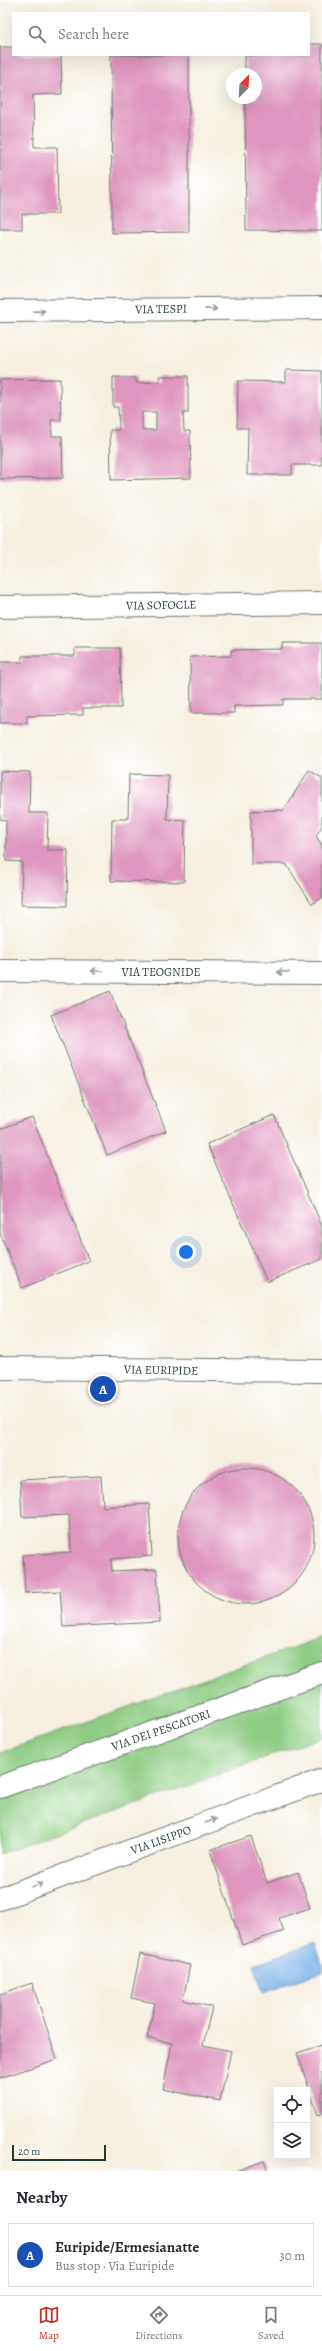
<!DOCTYPE html>
<html lang="en">
<head>
<meta charset="utf-8">
<style>
  :root { --surface:#fff; --page:#f2f2f3; --text:#2b2b33; --muted:#7c7c81; --line:#e1e1e2; --accent:#c8321e }
  body { margin:0; font-family:Alegreya,serif; background:var(--page); color:var(--text) }
  .controls { position:absolute; right:12px; bottom:12px; display:grid; overflow:hidden; border-radius:0px; box-shadow:0 4px 16px #0002 }
  .controls button { width:36px; height:36px; display:grid; place-items:center; padding:0; border:0; border-bottom:1px solid var(--line); background:var(--surface); color:var(--text); font:20px sans-serif }
  .compass { position:absolute; left:226px; top:68px; width:36px; height:36px; border-radius:50%; background:var(--surface); box-shadow:0 4px 16px #0002; rotate:24deg }
  .scale { position:absolute; left:12px; bottom:10px; width:94px; box-sizing:border-box; padding-left:4px; border:2px solid #1f3d34; border-top:0; font-size:11px; line-height:14px; white-space:nowrap; color:#1f3d34; -webkit-text-stroke:3px #fff; paint-order:stroke }
  .you { position:absolute; left:186px; top:1252px; width:14px; height:14px; margin:-10px; border:3px solid #fff; border-radius:50%; background:#1a73e8; box-shadow:0 0 0 6px #1a73e833 }
  .badge { display:grid; place-items:center; width:26px; height:26px; border-radius:50%; background:var(--accent); color:#fff; font-size:13px; font-weight:700 }
  .pin { position:absolute; translate:-50% -50%; border:2px solid #fff; box-shadow:0 1px 4px #0006 }
  .list { margin:0; padding:0; list-style:none }
  h2 { display:flex; justify-content:space-between; align-items:center; height:52px; margin:0; padding:0 16px; font-size:17px }
  h2 small { font-size:13px; font-weight:400; color:var(--muted) }
  .list li { display:grid; grid-template-columns:26px 1fr auto; gap:12px; align-items:center; box-sizing:border-box; height:64px; margin:0 8px 8px; padding:0 8px; border:1px solid var(--line); border-radius:0px }
  .list b { display:block; font-size:15px; white-space:nowrap }
  .list p { margin:0; font-size:13px; white-space:nowrap; color:var(--muted) }
  .list em { font-size:13px; font-style:normal; color:var(--muted) }
  .icon { flex:none; width:22px; height:22px; fill:none; stroke:currentColor; stroke-width:2; stroke-linecap:round; stroke-linejoin:round }
  .map { position:relative; flex:none; width:322px; height:2171px; overflow:hidden }
  .search { position:absolute; background:var(--surface); box-shadow:0 4px 16px #0002; left:12px; right:12px; top:12px; height:44px; display:flex; align-items:center; gap:10px; box-sizing:border-box; padding:0 14px; border-radius:0px; color:var(--muted); font-size:15px }
  .sheet { height:124px; background:var(--surface) }
  nav { display:flex; justify-content:space-around; align-items:center; box-sizing:border-box; height:56px; border-top:1px solid var(--line); background:var(--surface); font-size:11px; color:var(--muted) }
  nav a { display:grid; justify-items:center; gap:2px }
  nav .on { color:var(--accent) }
  .map>svg:first-child { display:block }
  .green { fill:#8dcc82; stroke:#56845b }
  .water { fill:#7cb2eb; stroke:#4e7890 }
  .building { fill:#df95be; fill-rule:evenodd }
  .lines { fill:none; stroke-linecap:round; stroke-linejoin:round }
  .street-casing { stroke:#6b7c71; stroke-width:24 }
  .secondary-casing { stroke:#6b7c71; stroke-width:24 }
  .street { stroke:#fff; stroke-width:22 }
  .secondary { stroke:#fff; stroke-width:22 }
  .oneway { stroke:#8f9e9a }
  .labels { text-anchor:middle; stroke-width:4; stroke-linejoin:round; paint-order:stroke }
  .street-label { font-size:12px; fill:#1f3d34; stroke:#fff }
</style>
</head>
<body>
<div class="map">
<svg width="322" height="2171" viewBox="0 0 322 2171">
  <rect width="100%" height="100%" fill="#fff"/>
  <filter id="ink" filterUnits="userSpaceOnUse"><feTurbulence type="fractalNoise" baseFrequency=".025" numOctaves="2"/><feDisplacementMap in="SourceGraphic" scale="8" xChannelSelector="R" yChannelSelector="G"/><feConvolveMatrix kernelMatrix="1 2 1 2 8 2 1 2 1" color-interpolation-filters="sRGB"/></filter>
  <filter id="wash" filterUnits="userSpaceOnUse"><feTurbulence type="fractalNoise" baseFrequency=".012" numOctaves="4" result="noise"/><feDisplacementMap in="SourceGraphic" scale="16" xChannelSelector="R" yChannelSelector="G"/><feGaussianBlur stdDeviation="0.9" result="paint"/><feColorMatrix in="noise" values="0 0 0 0 0 0 0 0 0 0 0 0 0 0 0 0 0 1.4 0 .05"/><feComposite in="paint" operator="in"/></filter>
  <g filter="url(#wash)">
    <rect width="100%" height="100%" fill="#f7f0e1"/>
    <path class="green" d="M322 1637V1737L0 1854V1753Z"/>
    <path class="water" d="M315 1943 322 1964V1972L263 1992 254 1964Z"/>
    <g id="blocks">
      <g class="building">
        <path d="M309 44H322V231L246 230 245 98H256V74H245V55H309Z"/>
        <path d="M0 47H13V55H61L62 94 33 95 34 147H57L58 214H22V229H0Z"/>
        <path d="M111 55H189V232L112 233Z"/>
        <path d="M286 370 322 371V465H292V475H247L248 428H237L238 381 286 382Z"/>
        <path d="M159 376H188V413H183L184 431H190L191 478 111 480 110 430H119L118 407H113V377L136 378V383L160 382ZM142 412H156V430H142Z"/>
        <path d="M60 379 61 420H51L52 436H62L63 478 0 479V380Z"/>
        <path d="M282 643H322V699H283V705L234 706V713H191L190 657 231 656V650L282 649Z"/>
        <path d="M75 648H120L121 708H83V715L27 716V723H0V662H22V656H75Z"/>
        <path d="M309 770 322 778V826L316 836 322 845V898L312 904 286 864H251V811L284 810Z"/>
        <path d="M0 771 30 772 29 813H48L47 850H68L67 906 21 905 22 862 6 861V820L0 819Z"/>
        <path d="M129 774 168 775 167 819 185 820 184 882 111 881 112 819H128Z"/>
        <path d="M110 991 166 1131 107 1155 51 1015Z"/>
        <path d="M274 1115 322 1226V1259L267 1282 207 1144Z"/>
        <path d="M32 1117 89 1261 22 1288 0 1233V1129Z"/>
        <circle cx="246" cy="1536" r="68"/>
        <path d="M101 1476 103 1507 149 1504 152 1556 111 1559 112 1571 157 1569 160 1622 63 1627 60 1591 25 1593 23 1555 71 1552 69 1515 22 1517 20 1480Z"/>
        <path d="M251 1836 267 1883 298 1872 310 1908 279 1918 284 1931 242 1945 210 1850Z"/>
        <path d="M140 1954 190 1965 183 2000 212 2007 203 2045 231 2051 220 2101 163 2089 172 2043 147 2038 155 2003 131 1998Z"/>
        <path d="M32 1983 57 2059 0 2078V1994Z"/>
        <path d="M322 2045V2114L318 2115 297 2053Z"/>
        <path d="M264 2161 268 2171H236Z"/>
      </g>
    </g>
  </g>
  <g filter="url(#ink)">
    <use href="#blocks" fill-opacity="0" stroke="#6b7c71" stroke-width="1"/>
    <g class="lines">
      <defs>
        <g id="street">
          <path d="M0 311 322 308"/>
          <path d="M0 607 322 603"/>
          <path d="M0 971 322 973"/>
          <path d="M0 1368 322 1371"/>
          <path d="M0 1787 322 1673"/>
        </g>
        <path id="secondary" d="M0 1899 322 1780"/>
      </defs>
      <use href="#street" class="street-casing"/>
      <use href="#secondary" class="secondary-casing"/>
      <use href="#street" class="street"/>
      <use href="#secondary" class="secondary"/>
    </g>
    <defs><path id="oneway-shaft" d="M-6 0H5M1.5-3L5.5 0L1.5 3" fill="none" stroke-width="1.6" stroke-linecap="round" stroke-linejoin="round"/></defs>
    <g class="oneway">
      <use href="#oneway-shaft" transform="translate(211 309) rotate(-1)"/>
      <use href="#oneway-shaft" transform="translate(39 311) rotate(-1)"/>
      <use href="#oneway-shaft" transform="translate(97 971) rotate(-180)"/>
      <use href="#oneway-shaft" transform="translate(283 972) rotate(-180)"/>
      <use href="#oneway-shaft" transform="translate(211 1821) rotate(-20)"/>
      <use href="#oneway-shaft" transform="translate(37 1885) rotate(-20)"/>
    </g>
  </g>
  <g class="labels">
    <g class="street-label">
      <text transform="translate(161 309) rotate(-1)" y="4">VIA TESPI</text>
      <text transform="translate(161 605) rotate(-1)" y="4">VIA SOFOCLE</text>
      <text x="161" y="976">VIA TEOGNIDE</text>
      <text transform="translate(161 1370) rotate(1)" y="4">VIA EURIPIDE</text>
      <text transform="translate(161 1730) rotate(-19)" y="4">VIA DEI PESCATORI</text>
      <text transform="translate(161 1840) rotate(-20)" y="4">VIA LISIPPO</text>
    </g>
  </g>
</svg>
<div class="controls">
<button><svg class="icon" aria-label="locate" viewBox="0 0 24 24"><circle cx="12" cy="12" r="6"/><path d="M12 2v4M12 18v4M2 12h4M18 12h4"/></svg></button>
<button><svg class="icon" aria-label="layers" viewBox="0 0 24 24"><path d="M12 4l9 5-9 5-9-5zM3 14l9 5 9-5"/></svg></button>
</div>
<svg class="compass" viewBox="-18 -18 36 36"><path d="M0-13l5 13h-10z" fill="#e53935"/><path d="M0 13l5-13h-10z" fill="#7c7c81"/></svg>
<div class="scale">20 m</div>
<div class="you"></div>
<div class="pin badge" style="left:103px;top:1389px;background:#1a4fb4">A</div>
<div class="search"><svg class="icon" aria-label="search" viewBox="0 0 24 24"><circle cx="10" cy="10" r="6"/><path d="M15 15l6 6"/></svg>Search here</div>
</div>
<section class="sheet">
<h2>Nearby<small></small></h2>
<ul class="list">
<li><span class="badge" style="background:#1a4fb4">A</span><div><b>Euripide/Ermesianatte</b><p>Bus stop · Via Euripide</p></div><em>30 m</em></li>
</ul>
</section>
<nav>
<a class="on"><svg class="icon" aria-label="map" viewBox="0 0 24 24"><path d="M3 6l6-2 6 2 6-2v14l-6 2-6-2-6 2zM9 4v14M15 6v14"/></svg>Map</a>
<a><svg class="icon" aria-label="directions" viewBox="0 0 24 24"><path d="M12 3l9 9-9 9-9-9zM9 14v-3h6M13 9l2 2-2 2"/></svg>Directions</a>
<a><svg class="icon" aria-label="saved" viewBox="0 0 24 24"><path d="M7 4h10v16l-5-4-5 4z"/></svg>Saved</a>
</nav>
</body>
</html>
